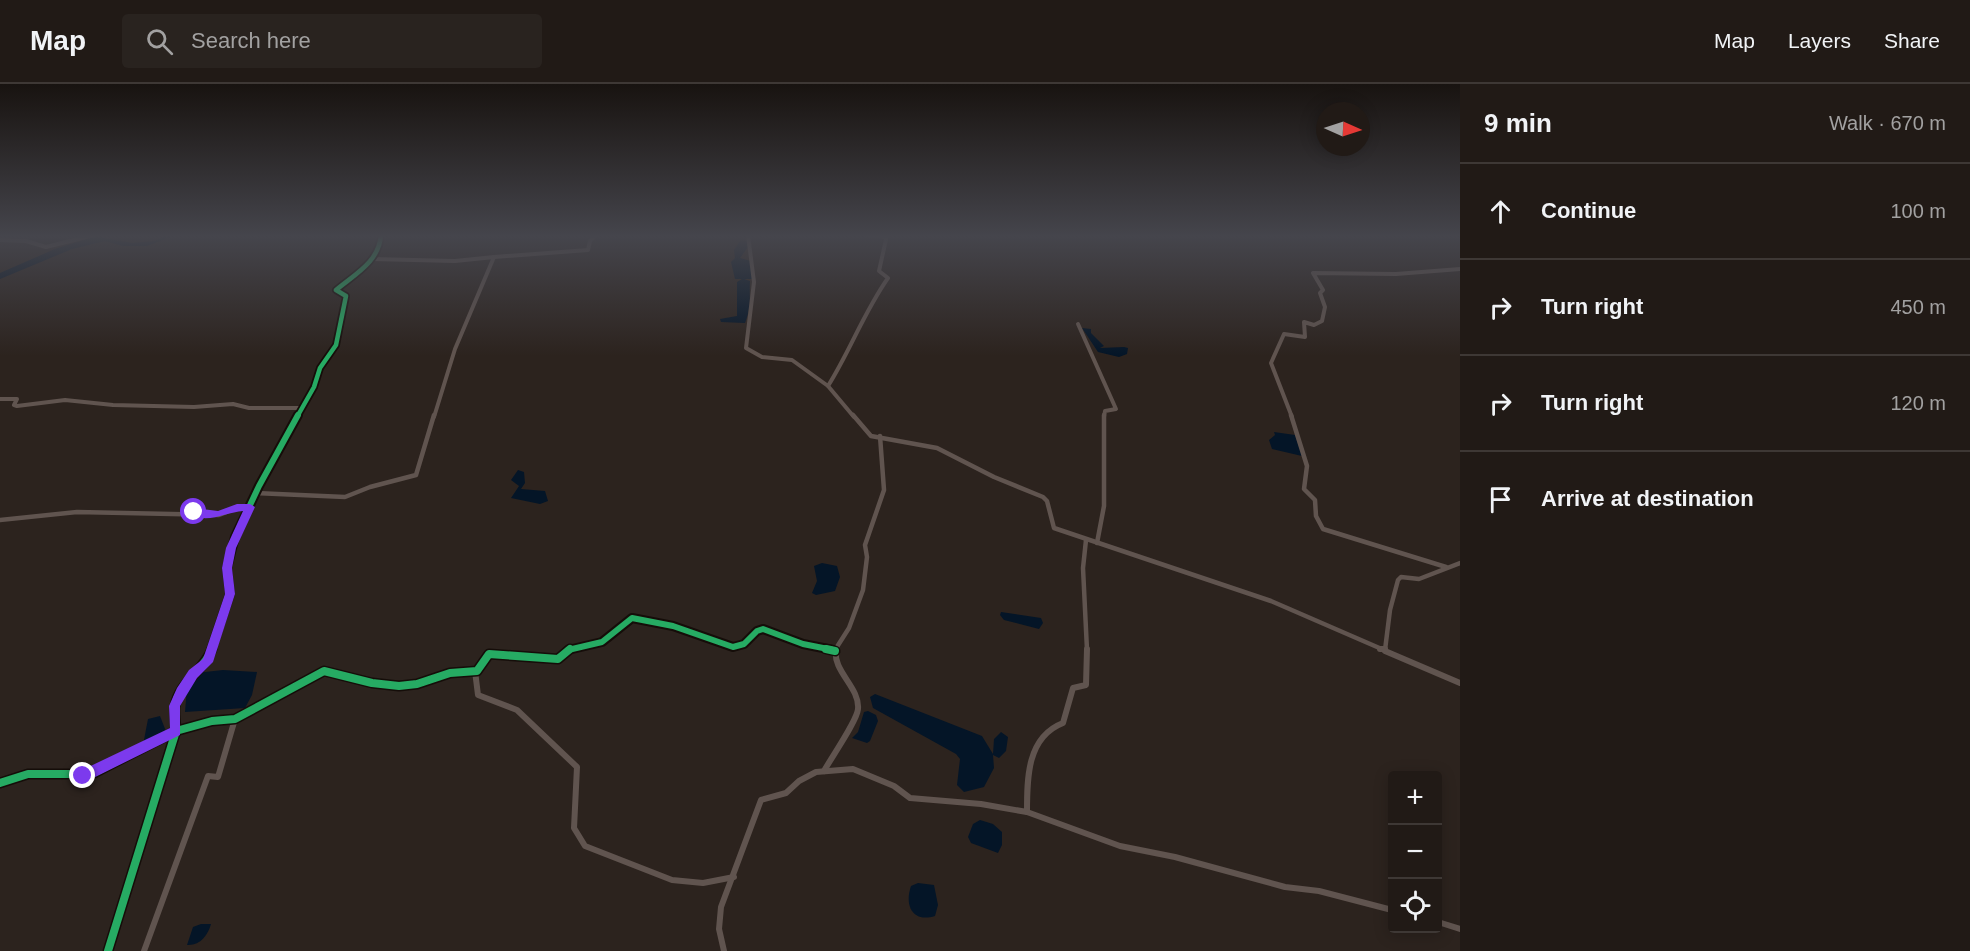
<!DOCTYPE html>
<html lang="en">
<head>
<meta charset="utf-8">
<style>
  :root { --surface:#211a16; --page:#29231f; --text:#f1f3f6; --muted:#a2a1a1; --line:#3e3835 }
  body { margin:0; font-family:Helvetica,sans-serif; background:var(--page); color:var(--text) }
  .controls { position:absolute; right:18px; bottom:18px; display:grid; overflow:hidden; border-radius:6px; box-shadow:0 3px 15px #0003 }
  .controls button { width:54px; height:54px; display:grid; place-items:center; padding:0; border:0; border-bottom:2px solid var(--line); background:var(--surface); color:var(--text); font:30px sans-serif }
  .compass { position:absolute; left:1316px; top:18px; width:54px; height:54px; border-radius:50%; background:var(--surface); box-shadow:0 3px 15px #0003; rotate:93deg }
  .stop { position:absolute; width:18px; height:18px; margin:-14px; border:4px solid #7c3aed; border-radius:50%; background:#fff }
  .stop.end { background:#7c3aed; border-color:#fff; box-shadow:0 2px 6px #0008 }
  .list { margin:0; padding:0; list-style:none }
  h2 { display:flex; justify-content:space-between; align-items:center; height:78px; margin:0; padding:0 24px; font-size:26px }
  h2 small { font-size:20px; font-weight:400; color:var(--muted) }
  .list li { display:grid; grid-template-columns:39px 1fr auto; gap:18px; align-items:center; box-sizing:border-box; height:96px; padding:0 24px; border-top:2px solid var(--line) }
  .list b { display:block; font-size:22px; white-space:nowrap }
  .list em { font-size:20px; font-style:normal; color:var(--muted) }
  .icon { flex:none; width:33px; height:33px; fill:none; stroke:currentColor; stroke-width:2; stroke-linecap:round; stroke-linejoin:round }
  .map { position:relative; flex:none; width:1460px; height:867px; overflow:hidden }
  header { display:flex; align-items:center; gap:36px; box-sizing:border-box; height:84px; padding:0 30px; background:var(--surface); border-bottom:2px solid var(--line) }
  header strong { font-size:28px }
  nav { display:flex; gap:33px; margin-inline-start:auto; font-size:21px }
  .search { width:420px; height:54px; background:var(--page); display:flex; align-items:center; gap:15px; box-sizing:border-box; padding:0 21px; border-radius:6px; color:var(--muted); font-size:22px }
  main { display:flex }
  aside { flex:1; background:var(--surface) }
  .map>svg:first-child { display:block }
  .water { fill:#041527 }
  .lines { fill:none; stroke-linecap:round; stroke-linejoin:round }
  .minor-far2 { stroke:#60544f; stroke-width:4 }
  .minor-far1 { stroke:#60544f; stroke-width:4.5 }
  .minor { stroke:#60544f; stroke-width:6 }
  .cycleway-far2-casing { stroke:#150d09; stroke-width:8 }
  .cycleway-far1-casing { stroke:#150d09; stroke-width:10 }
  .cycleway-casing { stroke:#150d09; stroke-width:11 }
  .cycleway-far2 { stroke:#26ab63; stroke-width:4.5 }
  .cycleway-far1 { stroke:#26ab63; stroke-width:6 }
  .cycleway { stroke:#26ab63; stroke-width:8 }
  .route { fill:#7c3aed }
</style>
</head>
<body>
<header>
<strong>Map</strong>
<div class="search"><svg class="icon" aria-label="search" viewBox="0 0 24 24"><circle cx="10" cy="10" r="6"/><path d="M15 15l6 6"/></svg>Search here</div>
<nav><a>Map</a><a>Layers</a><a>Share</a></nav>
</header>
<main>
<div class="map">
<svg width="1460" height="867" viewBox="0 0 1460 867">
  <rect width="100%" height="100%" fill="#2c231e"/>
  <g class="water">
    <path d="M168 151H176L147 162H123L105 157 72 165 0 195V189L55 165 90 154 99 153 132 159 154 157Z"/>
    <path d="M741 156 748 157V163L740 174 751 177 752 195H744L750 197C749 214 752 221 745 239L721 238 720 235 737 232V198L742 195H735L731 178 735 174 734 166Z"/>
    <path d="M1082 244 1091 245V249L1104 262 1100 264 1124 263 1128 264 1127 270 1119 273 1098 268Z"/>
    <path d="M1274 348 1295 351 1302 372 1272 365 1269 356 1275 351Z"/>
    <path d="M518 386 524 388 525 399 521 405 545 407 548 417 540 420 511 414 519 402 511 396Z"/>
    <path d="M822 479 837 482 840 493 835 507 816 511 812 509 817 497 814 482Z"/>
    <path d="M1001 528 1041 534 1043 539 1039 545 1004 536 1000 531Z"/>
    <path d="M223 586 257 588 252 611 245 624 185 628 187 603 196 589Z"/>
    <path d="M875 610 982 652 993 670 994 655 1001 648 1008 653 1006 667 999 674 993 671 994 684 984 703 964 708 957 701 960 675 956 670 873 624 870 613Z"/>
    <path d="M868 627 876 631 878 637 870 657 867 659 852 654 858 648 864 628Z"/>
    <path d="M160 632 167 650 143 661 148 635Z"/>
    <path d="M980 736 993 740 1002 748V761L998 769 971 759 968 753 973 740Z"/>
    <path d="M918 799 934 801 938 821 935 832C913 839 904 822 911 802Z"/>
    <path d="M201 840H211C208 851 200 862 187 861L193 843Z"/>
  </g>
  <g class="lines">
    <g class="minor-far2">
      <path d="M748 151 754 198 746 264 762 273 792 276 828 302C850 267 864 228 888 194L879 187 887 151"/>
      <path d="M867 151 885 153"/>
      <path d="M0 156 26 157 46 163 94 151"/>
      <path d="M372 175 455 177 494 173"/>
      <path d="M1078 240 1116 325 1105 327 1104 333"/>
      <path d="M828 302 854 333"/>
      <path d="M0 315H17L14 321 17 322 65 316 113 321 194 323 233 320 249 324H302"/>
      <path d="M297 333 314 303 320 284 336 261 346 212 336 206C355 190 379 178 381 151"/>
      <path d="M434 333 455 265 494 173 588 166 590 157 596 151"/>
      <path d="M1292 333 1271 279 1284 250 1305 253 1304 238 1314 241 1322 237 1325 223 1320 209 1323 206 1313 189 1396 190 1460 185"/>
    </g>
    <g class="minor-far1">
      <path d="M853 331 871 352 937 364 994 393 1043 413 1047 417 1054 444 1271 517 1384 566"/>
      <path d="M1291 331 1307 382 1304 405 1315 416 1316 432 1323 445 1446 483"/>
      <path d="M255 409 345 413 370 403 416 391 434 331"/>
      <path d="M0 436 77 428 219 431 237 424 250 423"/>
      <path d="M1086 456 1083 484 1087 566"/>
      <path d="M1097 459 1104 422V331"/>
      <path d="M211 566 230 510 227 484 235 453 259 402 298 331"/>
      <path d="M568 566 602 558 632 534 673 542 733 563 744 560 757 547 763 545 803 560 833 566"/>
      <path d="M835 566 849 544 863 506 867 473 865 461 884 406 880 352"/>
      <path d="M1385 566 1390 526 1398 496 1401 493 1419 495 1460 479"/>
    </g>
    <g class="minor">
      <path d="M826 565 835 567"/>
      <path d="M1380 565H1385"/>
      <path d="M1385 567 1460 599"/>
      <path d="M475 587 478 611 517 626 577 683 574 744 585 762 672 796 703 799 734 793"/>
      <path d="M824 687C831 674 857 637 858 625 860 603 832 587 836 565"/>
      <path d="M0 699 28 690H92L176 647 212 637 235 635 324 587 372 599 399 602 417 600 450 589 477 587 489 570 558 575 570 565"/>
      <path d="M1027 728 1120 762 1175 773 1285 803 1319 807 1392 826"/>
      <path d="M1438 838 1460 845"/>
      <path d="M108 867 176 647C176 639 174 630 175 622 179 598 204 587 212 565"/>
      <path d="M144 867 208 692 218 693 235 635"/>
      <path d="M724 867 719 845 721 823 761 716 786 709 799 697 816 688 853 685 894 702 910 714 981 720 1027 728C1027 694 1027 653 1063 639L1073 604 1086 601 1087 565"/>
    </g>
    <defs>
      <path id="cycleway-far2" d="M297 333 314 303 320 284 336 261 346 212 336 206C355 190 379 178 381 151"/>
      <g id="cycleway-far1">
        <path d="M211 566 230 510 227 484 235 453 259 402 298 331"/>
        <path d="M568 566 602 558 632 534 673 542 733 563 744 560 757 547 763 545 803 560 833 566"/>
      </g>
      <g id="cycleway">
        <path d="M826 565 835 567"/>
        <path d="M0 699 28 690H92L176 647 212 637 235 635 324 587 372 599 399 602 417 600 450 589 477 587 489 570 558 575 570 565"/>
        <path d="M108 867 176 647C176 639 174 630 175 622 179 598 204 587 212 565"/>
      </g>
    </defs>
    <use href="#cycleway-far2" class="cycleway-far2-casing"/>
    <use href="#cycleway-far1" class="cycleway-far1-casing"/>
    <use href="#cycleway" class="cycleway-casing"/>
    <use href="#cycleway-far2" class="cycleway-far2"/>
    <use href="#cycleway-far1" class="cycleway-far1"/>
    <use href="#cycleway" class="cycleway"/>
  </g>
  <linearGradient id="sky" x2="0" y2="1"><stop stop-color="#181310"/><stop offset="0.56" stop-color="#45454c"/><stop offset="1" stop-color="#45454c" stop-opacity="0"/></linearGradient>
  <rect width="1460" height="272" fill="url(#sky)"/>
  <path class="route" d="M237 420H250L255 423 236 464 232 484 235 510 213 578 197 594 180 622V651L87 697H78V688L170 644 169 622 177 604 189 586 203 575 225 510 222 484 226 464 243 427C226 428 204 442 189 428L194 424 218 427Z"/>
</svg>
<div class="controls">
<button>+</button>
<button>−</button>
<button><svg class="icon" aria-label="locate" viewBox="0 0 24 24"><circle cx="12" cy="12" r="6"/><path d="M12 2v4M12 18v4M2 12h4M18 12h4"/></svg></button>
</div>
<svg class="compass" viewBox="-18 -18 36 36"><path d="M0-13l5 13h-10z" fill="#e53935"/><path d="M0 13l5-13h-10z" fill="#a2a1a1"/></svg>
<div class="stop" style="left:194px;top:428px"></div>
<div class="stop end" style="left:83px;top:692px"></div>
</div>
<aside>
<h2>9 min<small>Walk · 670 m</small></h2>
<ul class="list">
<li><svg class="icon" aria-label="ahead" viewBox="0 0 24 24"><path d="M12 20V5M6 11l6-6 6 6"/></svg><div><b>Continue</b></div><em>100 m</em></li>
<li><svg class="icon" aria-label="right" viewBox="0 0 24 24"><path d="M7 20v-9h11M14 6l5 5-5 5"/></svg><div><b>Turn right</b></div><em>450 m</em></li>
<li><svg class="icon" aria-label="right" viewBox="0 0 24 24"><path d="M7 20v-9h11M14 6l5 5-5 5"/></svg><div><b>Turn right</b></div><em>120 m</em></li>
<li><svg class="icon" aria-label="arrive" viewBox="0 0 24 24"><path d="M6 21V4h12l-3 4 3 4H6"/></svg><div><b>Arrive at destination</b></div></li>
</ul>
</aside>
</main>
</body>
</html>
